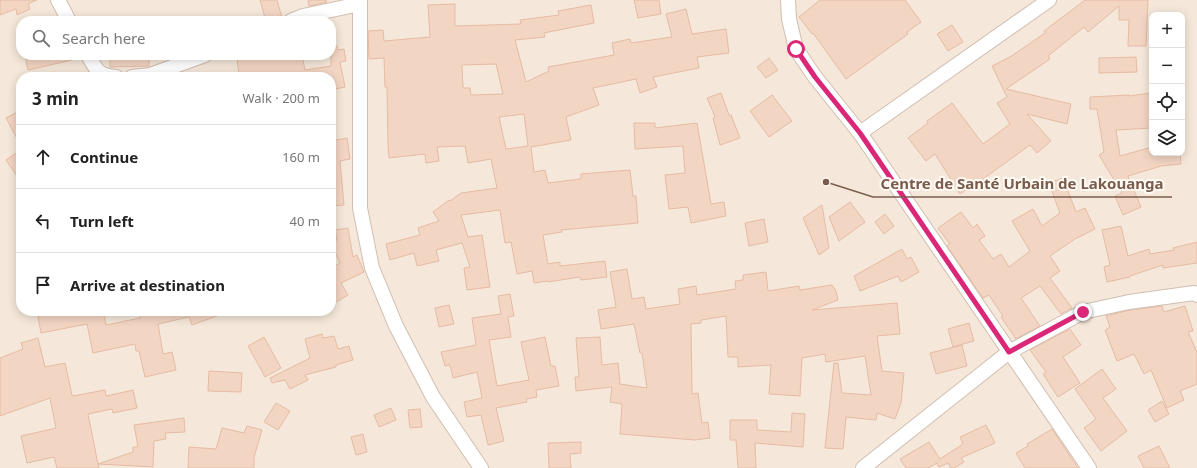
<!DOCTYPE html>
<html lang="en">
<head>
<meta charset="utf-8">
<style>
  :root { --surface:#fff; --page:#f2f2f2; --text:#222; --muted:#767676; --line:#e0e0e0 }
  body { margin:0; font-family:"Noto Sans",sans-serif; background:var(--page); color:var(--text) }
  .controls { position:absolute; right:12px; top:12px; display:grid; overflow:hidden; border-radius:8px; box-shadow:0 2px 10px #0003 }
  .controls button { width:36px; height:36px; display:grid; place-items:center; padding:0; border:0; border-bottom:1px solid var(--line); background:var(--surface); color:var(--text); font:20px sans-serif }
  .stop { position:absolute; width:12px; height:12px; margin:-9px; border:3px solid #db2777; border-radius:50%; background:#fff }
  .stop.end { background:#db2777; border-color:#fff; box-shadow:0 1px 4px #0008 }
  .list { margin:0; padding:0; list-style:none }
  h2 { display:flex; justify-content:space-between; align-items:center; height:52px; margin:0; padding:0 16px; font-size:17px }
  h2 small { font-size:13px; font-weight:400; color:var(--muted) }
  .list li { display:grid; grid-template-columns:26px 1fr auto; gap:12px; align-items:center; box-sizing:border-box; height:64px; padding:0 16px; border-top:1px solid var(--line) }
  .list b { display:block; font-size:15px; white-space:nowrap }
  .list em { font-size:13px; font-style:normal; color:var(--muted) }
  .icon { flex:none; width:22px; height:22px; fill:none; stroke:currentColor; stroke-width:2; stroke-linecap:round; stroke-linejoin:round }
  .map { position:relative; flex:none; width:1197px; height:468px; overflow:hidden }
  .search { position:absolute; background:var(--surface); box-shadow:0 2px 10px #0003; left:16px; top:16px; width:320px; height:44px; display:flex; align-items:center; gap:10px; box-sizing:border-box; padding:0 14px; border-radius:16px; color:var(--muted); font-size:15px }
  .panel { position:absolute; background:var(--surface); box-shadow:0 2px 10px #0003; left:16px; top:72px; width:320px; height:244px; border-radius:16px }
  .map>svg:first-child { display:block }
  .residential { fill:#f5e8da; fill-rule:evenodd }
  .building { fill:#f3d5c3; stroke:#e6bba3; fill-rule:evenodd }
  .lines { fill:none; stroke-linecap:round; stroke-linejoin:round }
  .street-casing { stroke:#d1beb0; stroke-width:16 }
  .street { stroke:#fff; stroke-width:14 }
  .route { stroke:#db2777; stroke-width:5 }
  .leader { fill:none; stroke:#7a5c4d; stroke-width:1.5 }
  .callout-dot { fill:#7a5c4d; stroke:#fffaf3; stroke-width:1.5 }
  .callout-label { font-size:15px; text-anchor:middle; font-weight:bold; fill:#7a5c4d; stroke:#fffaf3; stroke-width:4; stroke-linejoin:round; paint-order:stroke }
</style>
</head>
<body>
<div class="map">
<svg width="1197" height="468" viewBox="0 0 1197 468">
  <rect width="100%" height="100%" fill="#fdf6ec"/>
  <path class="residential" d="M0 0H1197V468H0ZM1152 15H1182V153H1152ZM21 21H331V55H21ZM21 77H331V311H21Z"/>
  <g class="building">
    <path d="M0 0H37L28 4 30 9 17 15 16 9 0 15Z"/>
    <path d="M260 0H277L283 21H266Z"/>
    <path d="M308 0H326L327 2 309 6Z"/>
    <path d="M634 0H659L661 14 638 18Z"/>
    <path d="M820 0H905L921 22 907 32 908 34 846 79 813 33 812 34 799 17Z"/>
    <path d="M1085 0H1148L1146 46H1128L1129 20H1119V6L1088 32 1084 27 1048 56 1050 59 1006 89 1071 104 1067 124 1027 114 1051 141 1037 153 1030 145 983 179 960 194 935 154 926 161 908 138 928 123 927 121 952 103 983 144 1010 124 997 103 1007 97 992 66 1010 57 1045 33 1044 31Z"/>
    <path d="M455 4V26L521 24 520 20 559 15 558 11 591 5 594 23 544 33 545 37 515 40 526 82 549 71 548 67 614 55 612 43 630 39 631 43 672 37 666 14 686 9 692 34 726 29 729 53 697 57 699 68 653 77 657 87 640 93 636 79 593 88 599 105 566 117 571 140 531 147 534 172 545 170 548 183 581 179V174L630 170 633 196H636L638 223 561 230 562 232 543 235 548 264 560 262V266L605 261 607 277 581 280 580 277 548 282V281L534 283 532 271 517 274 511 242 505 243 500 210 461 215 468 237 482 235 490 287 467 290 464 268 470 267 462 243 436 250 439 261 417 266 414 253 390 260 386 244 420 235 418 228 439 221 433 212 449 200 450 201 461 193 497 188 491 159 468 163 465 146 437 147 439 161 426 163 425 154 389 158 388 143 387 87H385L384 58 369 59 368 31 383 30 384 41 430 37 428 5ZM496 64 503 94 471 95 470 88H463L462 65ZM524 114 528 146 506 149 499 117Z"/>
    <path d="M952 25 963 42 948 51 937 34Z"/>
    <path d="M331 46H337L338 50 344 49 346 61 340 62 345 87 331 90V77H241L239 74 237 59 254 55H302L305 70 331 66Z"/>
    <path d="M25 55H72V60L28 70Z"/>
    <path d="M110 55H149V66L110 67Z"/>
    <path d="M1136 57 1137 72 1099 73V58Z"/>
    <path d="M769 58 778 70 766 78 757 67Z"/>
    <path d="M721 93 729 115H731L740 138 720 145 713 118 715 117 707 98Z"/>
    <path d="M1152 93V128L1116 130 1120 156 1152 147V153H1180L1181 164 1161 166 1128 176 1141 207 1123 215 1115 196 1122 193 1099 155 1104 152 1097 109H1090V97L1129 95V96Z"/>
    <path d="M772 95 792 121 769 137 750 111Z"/>
    <path d="M21 110V146L6 118Z"/>
    <path d="M634 123H655V128L697 123 711 204 724 202 726 216 691 223 688 207 669 209 665 175 685 173 683 146 635 149Z"/>
    <path d="M347 138 350 159 340 161 344 205 331 206V141Z"/>
    <path d="M21 150V182L6 160Z"/>
    <path d="M1063 178 1076 212 1085 208 1095 229 1075 239 1050 256 1060 271 1050 278 1072 308 1061 314 1040 286 1021 298 1040 326 1016 339 1001 317 1003 316 989 295 983 298 947 246 950 244 938 228 961 212 973 228 977 224 985 236 979 240 993 259 1001 254 1009 267 1030 251 1012 221 1033 209 1042 226 1060 213 1049 183Z"/>
    <path d="M850 202 865 222 839 241 829 217Z"/>
    <path d="M822 205 829 248 819 255 803 218Z"/>
    <path d="M885 214 894 226 884 234 875 222Z"/>
    <path d="M764 219 768 242 749 246 745 223Z"/>
    <path d="M1121 226 1128 256 1149 249 1150 254 1174 250 1173 248 1197 242V263L1163 268V265L1130 276V277L1107 282 1104 267 1110 265 1102 230Z"/>
    <path d="M348 228 353 257 357 255 364 272 341 283 348 295 336 302 331 293V263L333 267 340 263 331 243 337 240 335 230Z"/>
    <path d="M902 249 907 259 911 257 919 272 901 282 898 276 860 291 854 276Z"/>
    <path d="M627 269 632 299 644 297 646 309 680 304 678 289 696 286 697 295 736 289 735 281 743 280V275L766 272 768 291 799 286 800 290 832 285 836 291 838 300 812 310 897 303 900 334 877 336 882 371 904 373 901 403 895 419 877 413 876 420 846 417 843 449 825 448 834 363H838L842 393 871 395 865 356 826 362 825 354 802 358 800 396 769 394 771 365 738 367V357H728L726 316 701 320V323L691 324 692 394 698 393 702 423 708 422 710 438 695 440 620 434 622 404 610 402 612 387 576 391 575 377H579L576 338 600 337 602 365 618 363 620 384 647 388 642 353H640L634 324 601 329 598 310 616 307 610 272Z"/>
    <path d="M510 294 514 316 508 317 511 337 489 340 497 386 529 380 521 342 545 337 551 366H555L559 386 536 390 537 397 526 399 527 402 496 408 504 441 488 445 481 415 467 417 464 402 482 398 477 372 453 378 450 365 445 366 441 352 476 345 472 318 501 314 498 296Z"/>
    <path d="M449 305 454 324 439 327 435 308Z"/>
    <path d="M1162 306 1164 312 1185 306 1193 331 1188 332 1197 352V384L1180 391 1184 400 1167 408 1151 370 1144 374 1134 354 1117 361 1105 330 1110 327 1106 316 1130 310Z"/>
    <path d="M37 311H103L106 325 140 318 139 311H225V313L192 325 189 317 158 324 163 354 172 352 176 370 145 377 139 351H136L135 344 93 353 87 324 41 333Z"/>
    <path d="M969 323 974 341 953 347 948 329Z"/>
    <path d="M1070 329 1081 345 1063 357 1080 383 1058 397 1043 374 1046 372 1030 350Z"/>
    <path d="M322 334 323 338 334 336 338 349 349 346 353 360 336 365V367L305 375 308 380 290 389 285 380 272 383 270 378 310 358 305 339Z"/>
    <path d="M264 337 281 368 265 377 248 346Z"/>
    <path d="M38 338 45 367 65 363 72 395 73 396 105 390 106 396 133 390 137 408 113 413 112 409 88 414 98 464 133 452V447H138L134 425 184 418 185 432 165 433 166 439 154 441 153 467 98 464 99 468H57L54 457 27 463 21 436 56 428 50 398 0 416V358L23 349 21 343Z"/>
    <path d="M962 345 967 366 936 374 930 353Z"/>
    <path d="M1102 369 1116 389 1103 398 1127 431 1101 451 1084 428 1096 419 1075 389Z"/>
    <path d="M209 371 242 373 241 392 208 391Z"/>
    <path d="M1162 401 1169 414 1155 422 1148 410Z"/>
    <path d="M276 403 290 411 278 430 264 422Z"/>
    <path d="M391 408 396 420 379 427 374 415Z"/>
    <path d="M420 409 422 427 410 428 408 410Z"/>
    <path d="M792 413 805 414 803 447 755 443 756 468H738L736 440H730V420H757V430L791 432Z"/>
    <path d="M986 425 995 443 961 458 964 462 954 468H951L948 463 939 467 937 463 928 468H906L900 459 929 442 940 459 963 444 960 437Z"/>
    <path d="M247 426 262 430 254 457V468H188L189 447 216 449 222 428 244 433Z"/>
    <path d="M1052 429 1078 468H1025L1016 453 1028 446 1027 444Z"/>
    <path d="M363 434 367 452 356 455 351 437Z"/>
    <path d="M581 442V453L570 454 571 468H549L548 443Z"/>
    <path d="M1159 446 1170 468H1144L1138 456Z"/>
  </g>
  <g class="lines">
    <defs>
      <g id="street">
        <path d="M58 0 69 21"/>
        <path d="M360 0V208L372 268 396 326 433 397 481 468"/>
        <path d="M788 0 789 19 796 49 815 77 860 133 1089 468"/>
        <path d="M291 21 303 16 360 4"/>
        <path d="M88 55C97 71 98 75 116 77"/>
        <path d="M132 77 150 75 205 55"/>
        <path d="M860 133 1049 0"/>
        <path d="M863 468 1009 352 1083 312 1129 302 1194 293 1197 295"/>
      </g>
    </defs>
    <use href="#street" class="street-casing"/>
    <use href="#street" class="street"/>
  </g>
  <g class="lines">
    <path class="route" d="M796 49 815 77 860 133 1009 352 1083 312"/>
  </g>
  <path class="leader" d="M826 182L873 197H1172"/>
  <circle class="callout-dot" cx="826" cy="182" r="4"/>
  <g class="callout-label">
    <text x="1022" y="189">Centre de Santé Urbain de Lakouanga</text>
  </g>
</svg>
<div class="controls">
<button>+</button>
<button>−</button>
<button><svg class="icon" aria-label="locate" viewBox="0 0 24 24"><circle cx="12" cy="12" r="6"/><path d="M12 2v4M12 18v4M2 12h4M18 12h4"/></svg></button>
<button><svg class="icon" aria-label="layers" viewBox="0 0 24 24"><path d="M12 4l9 5-9 5-9-5zM3 14l9 5 9-5"/></svg></button>
</div>
<div class="stop" style="left:796px;top:49px"></div>
<div class="stop end" style="left:1083px;top:312px"></div>
<div class="search"><svg class="icon" aria-label="search" viewBox="0 0 24 24"><circle cx="10" cy="10" r="6"/><path d="M15 15l6 6"/></svg>Search here</div>
<section class="panel">
<h2>3 min<small>Walk · 200 m</small></h2>
<ul class="list">
<li><svg class="icon" aria-label="ahead" viewBox="0 0 24 24"><path d="M12 20V5M6 11l6-6 6 6"/></svg><div><b>Continue</b></div><em>160 m</em></li>
<li><svg class="icon" aria-label="left" viewBox="0 0 24 24"><path d="M17 20v-9H6M10 6l-5 5 5 5"/></svg><div><b>Turn left</b></div><em>40 m</em></li>
<li><svg class="icon" aria-label="arrive" viewBox="0 0 24 24"><path d="M6 21V4h12l-3 4 3 4H6"/></svg><div><b>Arrive at destination</b></div></li>
</ul>
</section>
</div>
</body>
</html>
